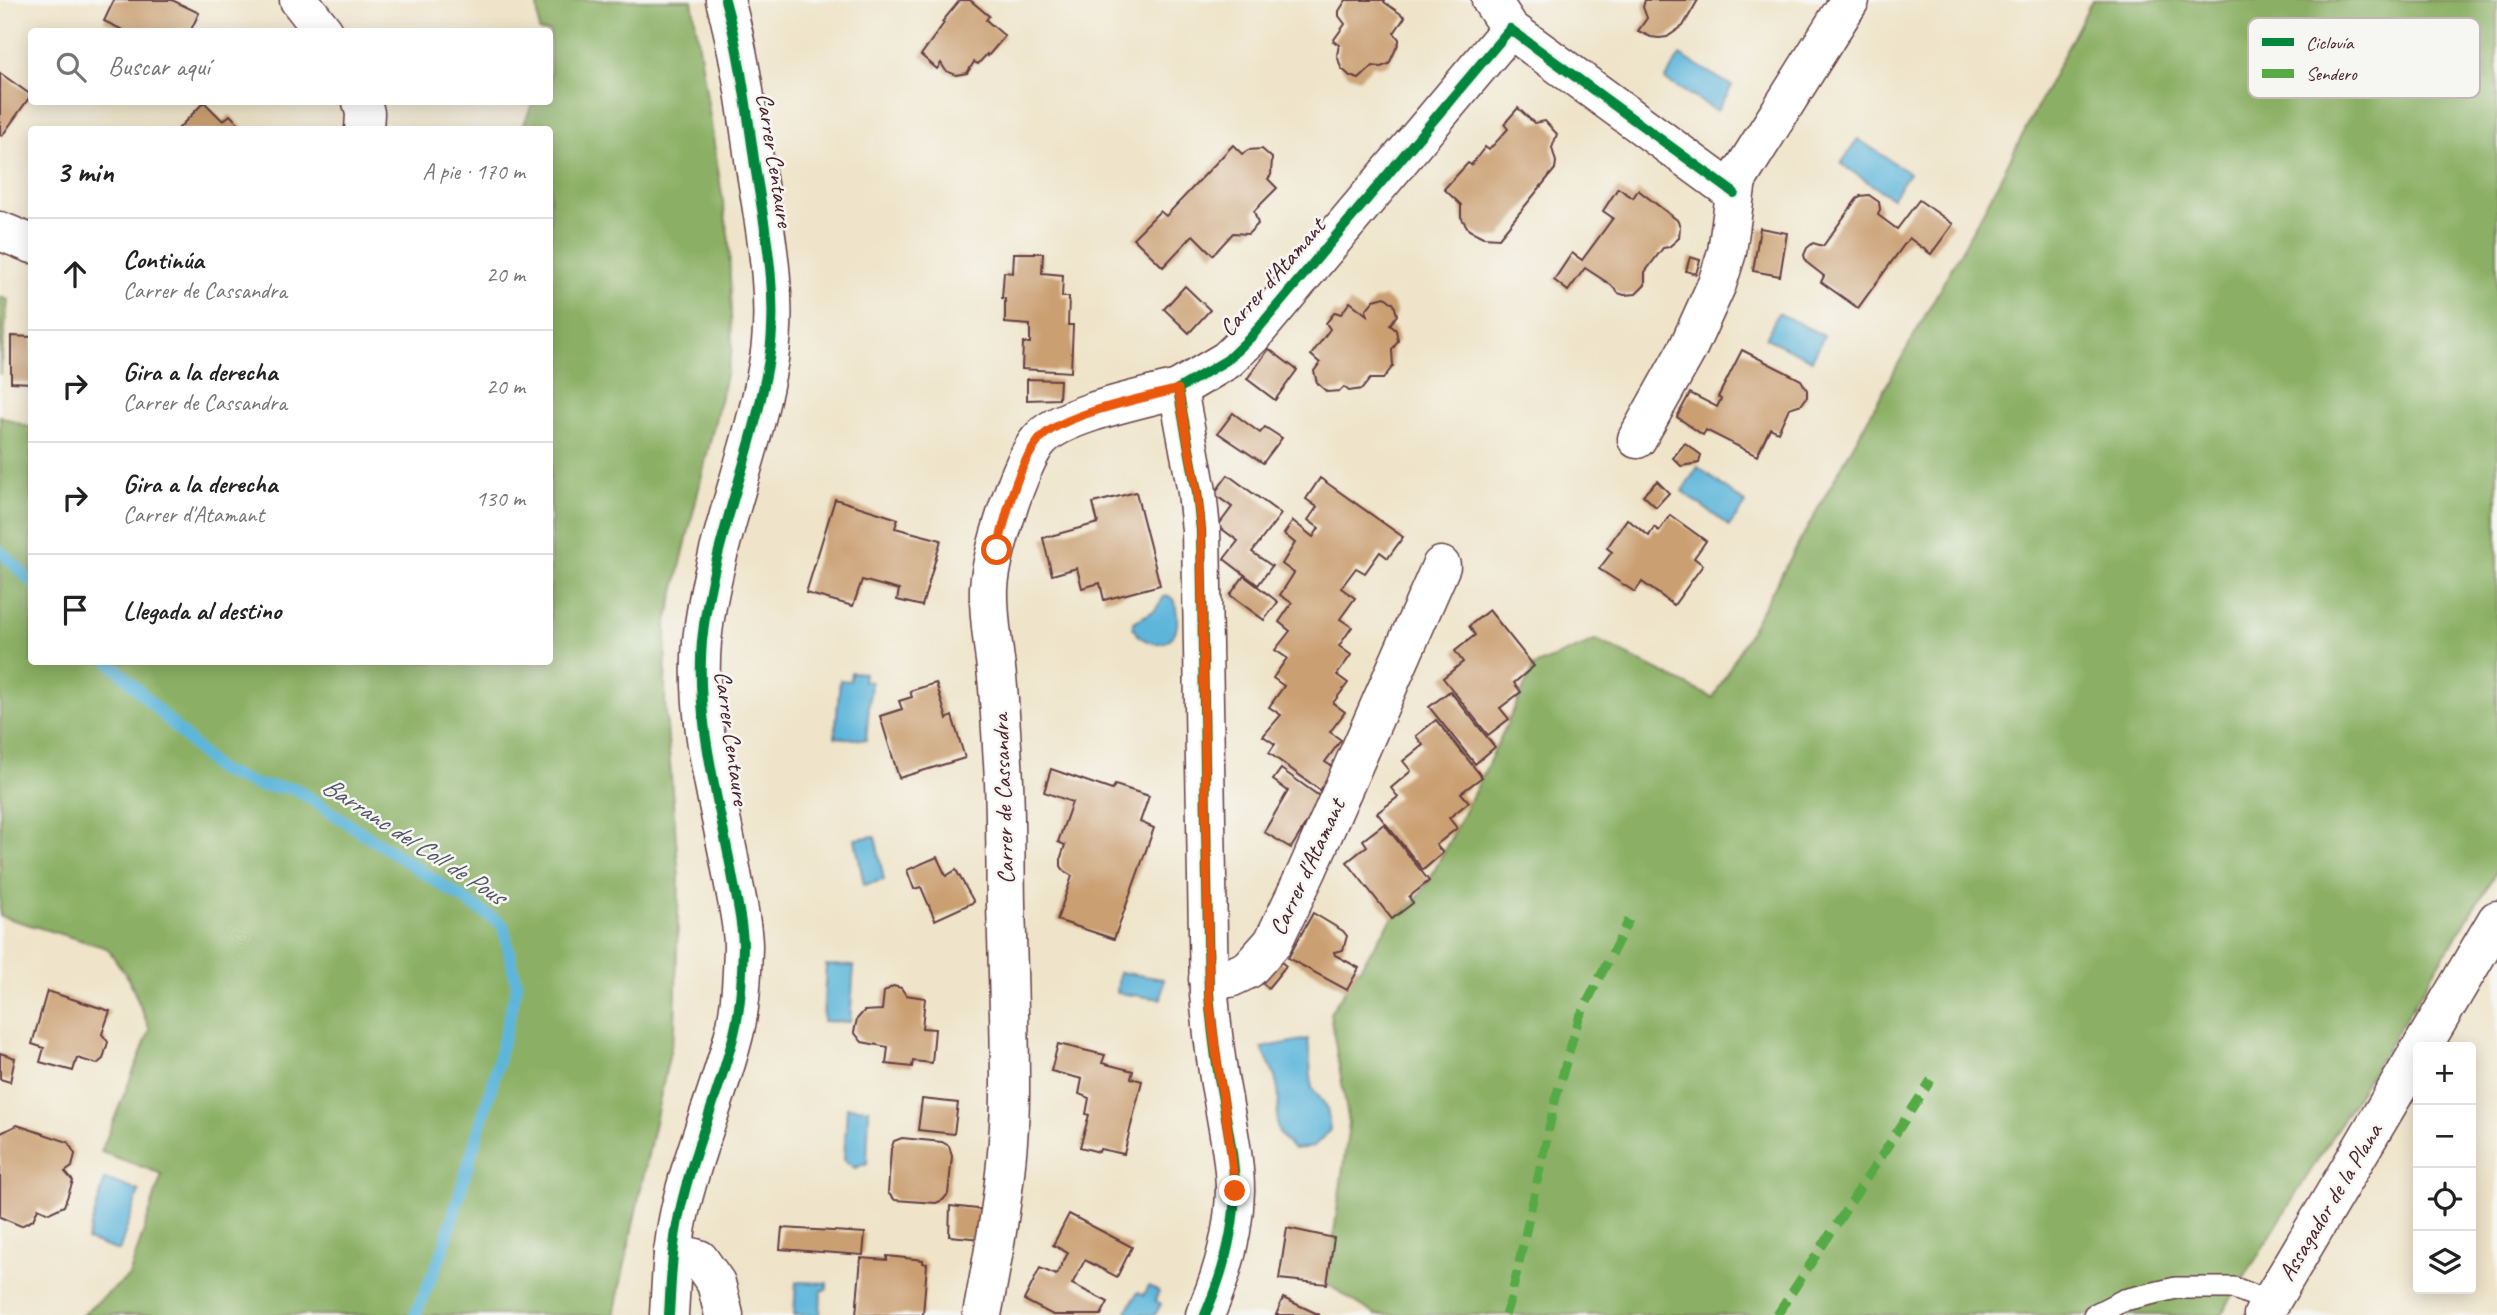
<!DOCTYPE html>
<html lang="es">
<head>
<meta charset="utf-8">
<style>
  :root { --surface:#fff; --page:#f2f2f2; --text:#222; --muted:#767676; --line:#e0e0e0 }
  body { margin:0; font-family:Caveat,sans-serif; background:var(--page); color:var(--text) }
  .controls { position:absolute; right:21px; bottom:21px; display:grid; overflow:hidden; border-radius:7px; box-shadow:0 4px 18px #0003 }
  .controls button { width:63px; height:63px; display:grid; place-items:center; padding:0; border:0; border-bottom:2px solid var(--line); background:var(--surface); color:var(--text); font:35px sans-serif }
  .stop { position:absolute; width:21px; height:21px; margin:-16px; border:5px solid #ea580c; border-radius:50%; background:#fff }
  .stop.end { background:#ea580c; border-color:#fff; box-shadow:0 2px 7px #0008 }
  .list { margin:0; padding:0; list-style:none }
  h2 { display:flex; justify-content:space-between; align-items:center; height:91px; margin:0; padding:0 28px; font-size:30px }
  h2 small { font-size:23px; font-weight:400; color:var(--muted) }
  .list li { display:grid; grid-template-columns:46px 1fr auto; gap:21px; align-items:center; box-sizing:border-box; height:112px; padding:0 28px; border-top:2px solid var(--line) }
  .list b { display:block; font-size:26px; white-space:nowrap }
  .list p { margin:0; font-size:23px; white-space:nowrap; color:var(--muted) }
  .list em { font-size:23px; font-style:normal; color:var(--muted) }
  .icon { flex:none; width:38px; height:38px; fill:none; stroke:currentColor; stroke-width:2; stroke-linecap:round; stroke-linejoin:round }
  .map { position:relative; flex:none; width:2497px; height:1315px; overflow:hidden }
  .search { position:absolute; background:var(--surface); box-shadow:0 4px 18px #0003; left:28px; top:28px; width:525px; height:77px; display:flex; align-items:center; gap:18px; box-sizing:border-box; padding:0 24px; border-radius:7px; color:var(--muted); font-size:26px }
  .panel { position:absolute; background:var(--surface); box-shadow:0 4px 18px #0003; left:28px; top:126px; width:525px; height:539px; border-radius:7px }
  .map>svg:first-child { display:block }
  .forest { fill:#8bb065; stroke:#6a6848; stroke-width:2 }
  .water { fill:#5db6da; stroke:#546a82; stroke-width:2 }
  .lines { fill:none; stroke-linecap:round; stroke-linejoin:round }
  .stream { stroke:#5db6da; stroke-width:12 }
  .building { fill:#ca9f71 }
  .service-casing { stroke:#633d43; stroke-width:24 }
  .minor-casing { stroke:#633d43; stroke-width:41 }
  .service { stroke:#fff; stroke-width:21 }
  .minor { stroke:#fff; stroke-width:38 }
  .quiet { stroke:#57aa44; stroke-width:9; stroke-dasharray:18 9; stroke-linecap:butt }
  .cycleway-casing { stroke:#f6f6f2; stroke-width:15 }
  .cycleway { stroke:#00873e; stroke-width:10 }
  .route { stroke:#ea580c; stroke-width:9 }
  .labels { text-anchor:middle; stroke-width:5; stroke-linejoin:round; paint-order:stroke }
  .street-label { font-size:24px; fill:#4a1f2b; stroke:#f6f6f2 }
  .water-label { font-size:26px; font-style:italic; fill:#515468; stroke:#f6f6f2 }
  .key { fill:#f6f6f2; stroke:#c2b6b6; stroke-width:2 }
  .key-label { font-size:19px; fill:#4a1f2b }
</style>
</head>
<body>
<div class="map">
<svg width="2497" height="1315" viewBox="0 0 2497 1315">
  <rect width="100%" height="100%" fill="#f6f6f2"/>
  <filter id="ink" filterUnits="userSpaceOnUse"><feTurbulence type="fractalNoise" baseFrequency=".0143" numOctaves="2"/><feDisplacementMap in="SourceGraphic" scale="14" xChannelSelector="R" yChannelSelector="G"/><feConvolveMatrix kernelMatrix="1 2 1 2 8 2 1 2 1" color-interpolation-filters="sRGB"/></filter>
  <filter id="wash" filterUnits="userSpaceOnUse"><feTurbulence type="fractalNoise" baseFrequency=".00686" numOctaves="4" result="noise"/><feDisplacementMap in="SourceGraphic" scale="28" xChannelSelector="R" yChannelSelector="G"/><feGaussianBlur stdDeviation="1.57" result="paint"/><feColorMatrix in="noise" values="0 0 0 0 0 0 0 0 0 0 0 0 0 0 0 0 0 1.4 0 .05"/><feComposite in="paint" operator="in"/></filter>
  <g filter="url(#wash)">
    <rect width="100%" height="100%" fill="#efe4c9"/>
    <g class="forest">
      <path d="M537 0H692L729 241 732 350 666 626 665 702 679 877 675 1028 614 1315H82L129 1276 162 1174 101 1152 150 1030 129 979 107 948 0 916V416L31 428 32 662H550V130L522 129 533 102H550V32L539 31Z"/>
      <path d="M2092 0H2497V869L2495 874 2221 1315H1376L1327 1284 1349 1124 1330 1013 1392 919 1413 903 1429 881 1482 777 1534 666 1597 640 1713 698 1987 204Z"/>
      <path d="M0 297 8 300 0 375Z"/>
    </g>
    <g class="water">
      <path d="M1680 55 1732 86 1717 111 1665 80Z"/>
      <path d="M1858 139 1909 173 1892 198 1841 164Z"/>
      <path d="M1778 313 1824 336 1812 360 1766 338Z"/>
      <path d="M1698 467 1746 504 1729 526 1682 491Z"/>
      <path d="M1169 596 1175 601C1176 610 1180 625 1174 634 1164 650 1140 643 1133 628L1134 622 1155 610 1164 597Z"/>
      <path d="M851 672 864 673 863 681 871 682 866 740 835 737 840 680 850 681Z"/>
      <path d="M875 836 884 880 864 885 855 839Z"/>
      <path d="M826 965 854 966 850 1022 823 1021Z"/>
      <path d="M1119 972 1164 979 1161 999 1117 993Z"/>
      <path d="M1308 1039 1312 1088 1327 1107 1330 1130 1313 1147 1294 1149C1264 1124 1283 1119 1278 1089 1275 1074 1269 1061 1261 1048Z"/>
      <path d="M847 1107 869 1109 867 1163 855 1168 844 1160Z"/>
      <path d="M105 1179 139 1191 119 1251 87 1240Z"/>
      <path d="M796 1282 827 1283V1289L821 1291 820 1315H794Z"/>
      <path d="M1149 1286 1159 1292 1155 1300 1161 1304 1155 1315H1124L1138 1292 1144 1295Z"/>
    </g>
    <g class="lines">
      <g class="stream">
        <path d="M0 551 32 582"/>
        <path d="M110 662 218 770 259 786 294 788 503 925 517 986 492 1085 442 1253 415 1315"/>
      </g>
    </g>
    <g id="blocks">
      <g class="building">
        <path d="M114 0H172L199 13 190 32H127L104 21Z"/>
        <path d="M960 0H970L989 16 986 20 1005 36 988 56 987 54 978 64 974 62 967 73 956 75 946 71 941 63 937 69 921 55 944 23 942 22Z"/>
        <path d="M1346 0H1385L1384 2 1405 17 1394 33 1399 39V42L1389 64 1381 67 1373 66 1359 79 1350 76 1341 68 1337 55 1339 45 1333 41 1345 24 1339 16V11Z"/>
        <path d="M1645 0H1698L1683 26 1667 37 1659 38 1651 37 1638 31 1647 18 1643 7Z"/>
        <path d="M0 73 31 95 2 136 0 135Z"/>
        <path d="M204 102 223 121 230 115 245 130H177Z"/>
        <path d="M1518 108 1534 123 1545 121 1557 134 1552 148 1556 162 1555 169 1499 238 1483 237 1469 230 1461 217V205L1444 189 1468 163 1471 165 1485 147 1489 150 1508 129 1504 124Z"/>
        <path d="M1233 145 1242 154 1248 150 1262 149 1272 158 1271 175 1268 179 1277 188 1254 211 1258 224 1248 234 1233 233 1213 255 1193 235 1163 267 1133 238 1160 211 1166 216Z"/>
        <path d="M1618 188 1633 198 1638 190 1677 220 1680 226 1679 238 1669 247 1663 248 1645 272V285L1636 294 1624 295 1618 293 1611 285 1585 268 1568 291 1554 280 1572 253 1582 260 1613 218 1603 211Z"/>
        <path d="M1869 195 1879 202 1880 209 1878 215 1897 229 1919 200 1953 224 1931 254 1909 238 1858 308 1821 282 1824 276 1806 262 1804 255 1807 248 1813 243 1823 246 1856 200 1860 196Z"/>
        <path d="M1760 228 1787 233 1780 276 1753 271Z"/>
        <path d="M1014 253H1043L1042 273 1063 275 1062 297H1069L1068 325H1073L1071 372 1022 369 1023 343H1030V325L1005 323V299L1002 298 1004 272 1013 273Z"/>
        <path d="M1690 257 1700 260 1696 274 1686 271Z"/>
        <path d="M1185 286 1210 310 1189 333 1164 309Z"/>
        <path d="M1385 297 1394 304 1397 315 1390 325 1396 330 1398 341 1392 350 1393 366 1383 379H1370L1362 389 1349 391 1344 387 1340 391 1327 392 1317 383 1314 371 1320 363 1311 355 1330 329 1326 323 1335 312 1341 314 1350 302 1367 315 1366 310 1374 300Z"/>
        <path d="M11 336 32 337V383L11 382Z"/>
        <path d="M1269 349 1297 370 1275 400 1247 379Z"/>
        <path d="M1742 350 1801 380 1807 390V397L1802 404 1789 408 1778 432 1770 428 1757 456 1706 430 1703 435 1677 417 1690 393 1717 407 1721 399 1718 397Z"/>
        <path d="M1027 379 1060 380 1059 399 1027 400Z"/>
        <path d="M1233 413 1260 433 1265 427 1282 438 1263 463 1218 433Z"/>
        <path d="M1685 443 1701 455 1699 463 1681 466 1673 458Z"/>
        <path d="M1228 475 1281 514 1252 552 1272 566 1258 585 1224 559 1238 541 1218 526 1232 507 1214 494Z"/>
        <path d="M1320 478 1403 537 1388 558 1380 552 1365 573 1356 568 1341 588 1355 598 1340 619 1352 627 1339 646 1351 655 1337 675 1348 683 1333 703 1345 712 1330 732 1341 740 1325 762 1336 769 1320 790 1269 753 1275 744 1263 736 1281 715 1269 707 1284 686 1273 678 1287 658 1275 650 1290 631 1279 622 1292 603 1280 595 1294 573 1282 564 1295 543 1284 534 1293 521 1313 537 1319 528 1308 520 1317 507 1306 499Z"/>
        <path d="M1657 481 1669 493 1656 507 1643 495Z"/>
        <path d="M1136 492 1160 585 1104 600 1100 583 1082 588 1077 568 1052 575 1043 538 1098 523 1093 503Z"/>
        <path d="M835 499 898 519 895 528 941 540 922 606 897 600 899 590 862 580 853 606 806 593Z"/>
        <path d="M1670 515 1706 541 1694 558 1703 565 1674 605 1642 582 1635 592 1599 569 1612 552 1607 548 1627 519 1649 536 1654 527 1659 531Z"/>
        <path d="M1244 576 1278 602 1264 620 1230 595Z"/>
        <path d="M1489 610 1534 666 1514 683 1521 692 1500 708 1509 719 1488 735 1443 678 1463 662 1455 651 1475 635 1469 626Z"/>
        <path d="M936 683 947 719 952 716 965 758 899 778 880 716 902 709 899 701 912 697 910 691Z"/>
        <path d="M1450 691 1495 747 1475 764 1429 707Z"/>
        <path d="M1436 720 1482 777 1461 793 1469 802 1449 818 1457 828 1436 845 1443 853 1423 870 1377 813 1398 797 1391 788 1411 771 1403 761 1423 745 1416 736Z"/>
        <path d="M1051 769 1112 790 1115 785 1149 796 1140 822 1154 828 1114 939 1057 920 1072 876 1064 871 1061 866V857L1065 845 1058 842 1072 802 1044 792Z"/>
        <path d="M1281 769 1322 798 1291 848 1264 832 1288 791 1273 780Z"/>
        <path d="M1384 824 1429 881 1409 897 1413 903 1392 919 1347 862 1367 846 1363 840Z"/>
        <path d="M937 857 946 876 956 870 974 902 935 920 921 887 914 889 907 870Z"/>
        <path d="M1313 913 1343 931 1347 936 1343 950 1334 952 1335 955 1359 968 1347 990 1288 958Z"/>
        <path d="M1279 960 1286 966 1268 988 1261 982Z"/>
        <path d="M893 986 901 988 906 995 925 998 922 1028 935 1029 932 1063 913 1061 912 1067 886 1064 888 1047 862 1042 854 1032 857 1019 864 1011 882 1010 884 992Z"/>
        <path d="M47 991 110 1011 102 1034 108 1042 103 1059 97 1064 77 1058 73 1071 40 1062 44 1048 32 1044Z"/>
        <path d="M1058 1044 1105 1055 1102 1063 1133 1071 1131 1078 1142 1081 1124 1154 1100 1149 1099 1152 1080 1147 1089 1115 1086 1114 1089 1098 1079 1094 1082 1079 1051 1071Z"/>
        <path d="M0 1053 15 1058 10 1082 0 1079Z"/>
        <path d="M922 1099 958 1103 954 1134 918 1130Z"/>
        <path d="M17 1125 68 1142 75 1154 72 1167 65 1172 73 1181 64 1206 49 1213 38 1208 33 1220 21 1226 0 1217V1137L1 1133Z"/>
        <path d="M902 1138 942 1142 949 1146 952 1156 948 1194 943 1200 936 1203 895 1200 888 1193 891 1149 894 1141Z"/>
        <path d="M950 1206 986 1210 983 1239 949 1236Z"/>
        <path d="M1069 1214 1132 1247 1117 1277 1085 1260 1072 1284 1108 1302 1101 1315H1053L1024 1300 1040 1268 1056 1275 1068 1253 1053 1245Z"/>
        <path d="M782 1228 865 1233 863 1255 780 1249Z"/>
        <path d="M1287 1228 1334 1238 1327 1284 1279 1279Z"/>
        <path d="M887 1256 923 1260V1263L927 1264 923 1315H856L861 1258 887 1260Z"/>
        <path d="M1283 1298 1320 1315H1276Z"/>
      </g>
    </g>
  </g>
  <g filter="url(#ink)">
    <use href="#blocks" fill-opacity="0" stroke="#633d43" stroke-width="2"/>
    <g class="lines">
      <defs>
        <path id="service" d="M2094 1315 2124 1300 2176 1288H2234L2271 1302"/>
        <g id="minor">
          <path d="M299 0 324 32"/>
          <path d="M1491 0 1510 29"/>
          <path d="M362 102 365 113 364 130"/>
          <path d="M0 231 32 244"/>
          <path d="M1637 439 1688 348 1717 284 1727 252 1737 180 1850 0"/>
          <path d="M1208 979 1230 978 1249 969 1273 942 1307 871 1441 566"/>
          <path d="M2422 1047 2497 920"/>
          <path d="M673 1252 699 1259 716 1283 724 1315"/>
          <path d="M669 1315C671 1281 672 1248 679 1215 692 1153 719 1095 734 1034 741 1007 742 976 743 947 743 923 736 897 732 874 718 797 695 720 702 641 712 544 753 455 769 359 779 296 765 229 755 166 747 110 740 54 725 0"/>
          <path d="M982 1315C996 1242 1010 1165 1010 1090 1010 1028 1008 966 1006 905 1005 857 1006 809 1003 762 1001 734 1000 706 997 677 994 648 988 618 989 588 991 556 1019 462 1040 439 1062 414 1145 398 1178 389"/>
          <path d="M1205 1315C1222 1276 1234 1233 1235 1191 1235 1160 1228 1130 1223 1100 1216 1065 1212 1030 1209 994L1201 530 1197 492 1178 389 1227 360 1251 337 1510 29 1734 193"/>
          <path d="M2263 1315 2418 1053"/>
        </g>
      </defs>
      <use href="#service" class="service-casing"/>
      <use href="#minor" class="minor-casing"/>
      <use href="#service" class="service"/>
      <use href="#minor" class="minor"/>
      <g class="quiet">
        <path d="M1505 1315 1511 1298 1556 1097 1579 1018 1629 920"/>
        <path d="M1777 1315 1931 1080"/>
      </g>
      <defs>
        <g id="cycleway">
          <path d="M669 1315C671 1281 672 1248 679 1215 692 1153 719 1095 734 1034 741 1007 742 976 743 947 743 923 736 897 732 874 718 797 695 720 702 641 712 544 753 455 769 359 779 296 765 229 755 166 747 110 740 54 725 0"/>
          <path d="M1205 1315C1222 1276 1234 1233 1235 1191 1235 1160 1228 1130 1223 1100 1216 1065 1212 1030 1209 994L1201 530 1197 492 1178 389 1227 360 1251 337 1510 29 1734 193"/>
        </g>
      </defs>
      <use href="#cycleway" class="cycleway-casing"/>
      <use href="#cycleway" class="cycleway"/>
    </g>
  </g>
  <g class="lines" filter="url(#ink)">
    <path class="route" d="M997 550C1007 514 1015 470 1039 440 1059 414 1145 398 1178 389L1197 492 1201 530 1209 994C1214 1060 1230 1125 1235 1191"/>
  </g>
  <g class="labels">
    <g class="street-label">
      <text transform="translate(775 160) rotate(81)" y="8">Carrer Centaure</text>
      <text transform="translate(1272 277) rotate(-49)" y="8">Carrer d'Atamant</text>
      <text transform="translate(732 738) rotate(82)" y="8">Carrer Centaure</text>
      <text transform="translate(1003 799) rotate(-92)" y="8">Carrer de Cassandra</text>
      <text transform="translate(1307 867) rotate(-65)" y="8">Carrer d'Atamant</text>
      <text transform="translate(2330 1202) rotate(-59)" y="8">Assagador de la Plana</text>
    </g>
    <g class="water-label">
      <text transform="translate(414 840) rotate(33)" y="9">Barranc del Coll de Pous</text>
    </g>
  </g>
  <rect x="2248" y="18" width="232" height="80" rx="10" class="key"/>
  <rect x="2262" y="38" width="32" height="8" fill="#00873e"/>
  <rect x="2262" y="69" width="32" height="9" fill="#57aa44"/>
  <g class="key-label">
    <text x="2306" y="49">Ciclovía</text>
    <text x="2306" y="80">Sendero</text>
  </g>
</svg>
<div class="controls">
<button>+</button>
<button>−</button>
<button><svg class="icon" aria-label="locate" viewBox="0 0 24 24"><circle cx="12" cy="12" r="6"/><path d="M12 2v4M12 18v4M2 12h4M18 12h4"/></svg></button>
<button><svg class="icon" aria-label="layers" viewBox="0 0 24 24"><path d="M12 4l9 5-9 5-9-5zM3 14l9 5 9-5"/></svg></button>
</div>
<div class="stop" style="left:997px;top:550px"></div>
<div class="stop end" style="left:1235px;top:1191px"></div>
<div class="search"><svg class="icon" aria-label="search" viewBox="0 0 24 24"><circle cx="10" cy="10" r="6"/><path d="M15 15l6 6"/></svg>Buscar aquí</div>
<section class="panel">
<h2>3 min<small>A pie · 170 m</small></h2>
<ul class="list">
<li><svg class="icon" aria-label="ahead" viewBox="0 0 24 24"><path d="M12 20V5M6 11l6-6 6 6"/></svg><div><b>Continúa</b><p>Carrer de Cassandra</p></div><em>20 m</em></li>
<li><svg class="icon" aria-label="right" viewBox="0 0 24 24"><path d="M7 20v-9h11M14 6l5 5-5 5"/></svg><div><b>Gira a la derecha</b><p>Carrer de Cassandra</p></div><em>20 m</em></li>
<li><svg class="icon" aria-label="right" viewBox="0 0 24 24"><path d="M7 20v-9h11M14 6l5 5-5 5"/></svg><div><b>Gira a la derecha</b><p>Carrer d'Atamant</p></div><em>130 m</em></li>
<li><svg class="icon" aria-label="arrive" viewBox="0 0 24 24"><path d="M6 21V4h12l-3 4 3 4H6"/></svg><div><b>Llegada al destino</b></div></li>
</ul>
</section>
</div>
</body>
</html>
